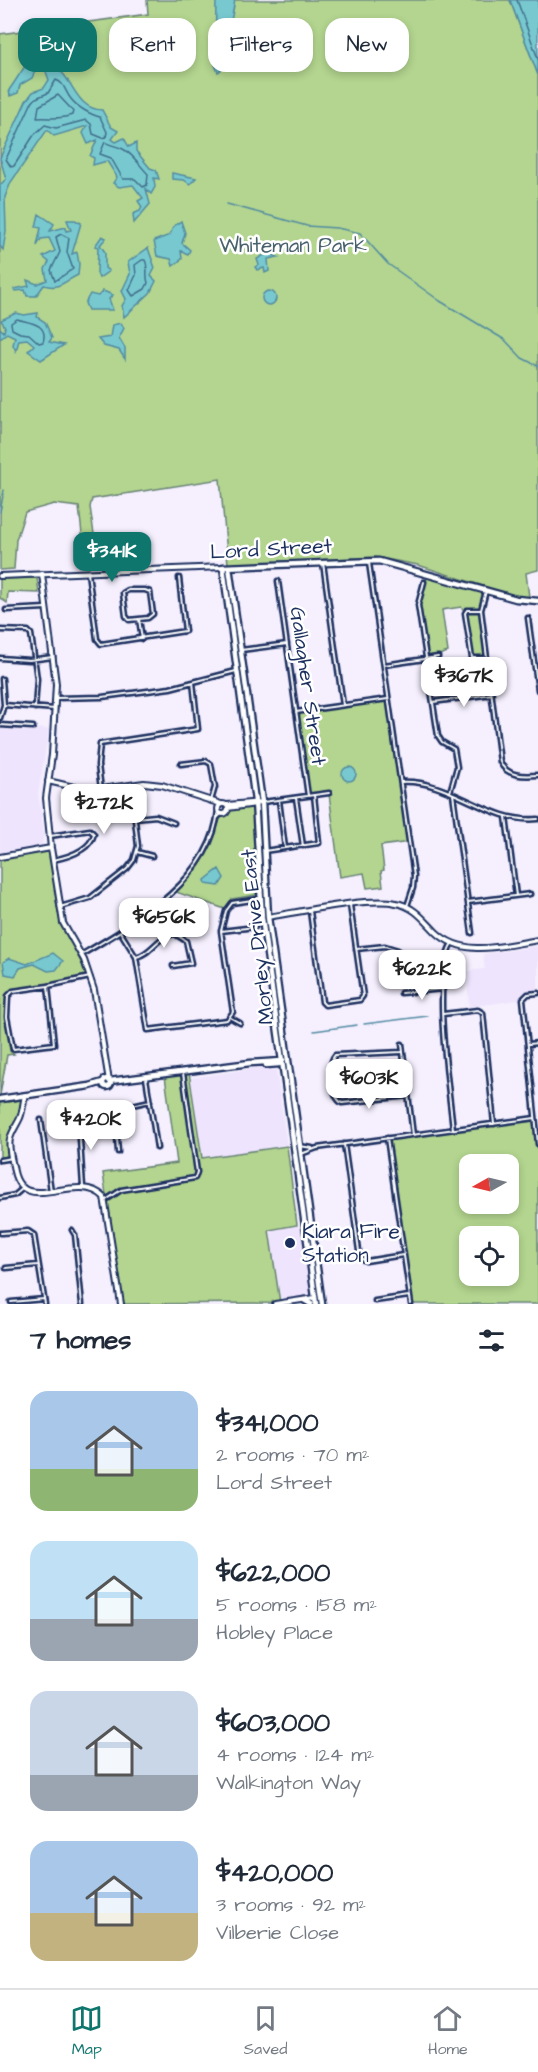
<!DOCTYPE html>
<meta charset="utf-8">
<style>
:root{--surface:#fff;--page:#f6f6f7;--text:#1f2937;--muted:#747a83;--line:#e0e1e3;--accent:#0f766e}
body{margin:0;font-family:"Architects Daughter",sans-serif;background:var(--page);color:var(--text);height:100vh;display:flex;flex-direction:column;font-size:22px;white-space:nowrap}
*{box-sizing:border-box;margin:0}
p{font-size:20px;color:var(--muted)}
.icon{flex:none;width:33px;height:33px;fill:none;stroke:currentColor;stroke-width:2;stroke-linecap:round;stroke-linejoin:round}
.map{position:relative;height:1304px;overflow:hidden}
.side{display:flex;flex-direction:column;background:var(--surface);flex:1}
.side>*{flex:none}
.banner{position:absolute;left:18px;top:18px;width:502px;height:54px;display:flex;gap:12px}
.needle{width:39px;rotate:262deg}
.tools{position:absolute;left:459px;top:1154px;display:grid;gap:12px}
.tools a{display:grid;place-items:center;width:60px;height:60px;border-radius:12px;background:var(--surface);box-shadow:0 3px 9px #0003;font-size:30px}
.price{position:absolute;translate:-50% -51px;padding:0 14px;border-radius:12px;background:#fff;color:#222;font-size:20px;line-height:39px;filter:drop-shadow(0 2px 3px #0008)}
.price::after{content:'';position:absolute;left:50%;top:36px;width:18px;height:14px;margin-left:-9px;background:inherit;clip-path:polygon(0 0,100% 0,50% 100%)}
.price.on{background:var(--accent);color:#fff}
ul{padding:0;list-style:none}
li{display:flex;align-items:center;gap:18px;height:150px;padding:0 30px}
li span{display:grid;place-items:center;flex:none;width:168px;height:120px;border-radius:18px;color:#555}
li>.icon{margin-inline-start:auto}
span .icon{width:72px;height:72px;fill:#fffc;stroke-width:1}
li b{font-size:26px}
h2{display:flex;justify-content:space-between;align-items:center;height:72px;padding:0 30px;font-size:26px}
.chip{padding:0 21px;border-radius:18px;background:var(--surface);box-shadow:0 3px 9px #0003;font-size:21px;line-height:54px}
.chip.on{background:var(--accent);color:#fff}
.dock{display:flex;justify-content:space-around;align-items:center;height:84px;border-top:2px solid var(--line);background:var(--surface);font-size:16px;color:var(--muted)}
.dock a{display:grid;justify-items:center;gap:3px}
.dock .on{color:var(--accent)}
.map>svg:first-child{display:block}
.built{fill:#eee4fd}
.green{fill:#b3d58f;stroke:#678276;stroke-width:1.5;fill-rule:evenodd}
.water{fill:#78c9cf;stroke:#538ba2;stroke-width:1.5}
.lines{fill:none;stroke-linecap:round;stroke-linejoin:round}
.shore{stroke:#406d8b;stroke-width:1.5}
.stream{stroke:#538ba2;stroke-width:1.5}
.street-casing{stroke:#1b2f5e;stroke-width:7}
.secondary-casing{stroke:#1b2f5e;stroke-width:8}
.primary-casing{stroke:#1b2f5e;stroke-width:9}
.street{stroke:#fff;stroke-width:2}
.secondary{stroke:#fff;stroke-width:4}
.primary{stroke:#fff;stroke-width:4.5}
.poi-dot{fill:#1b2f5e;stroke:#fff;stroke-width:2}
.labels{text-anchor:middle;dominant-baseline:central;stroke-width:5;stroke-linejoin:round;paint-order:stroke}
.park-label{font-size:21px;fill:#49616d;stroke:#fff}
.street-label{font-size:21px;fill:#1b2f5e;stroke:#fff}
.poi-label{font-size:21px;fill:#1b2f5e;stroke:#fff;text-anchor:start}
</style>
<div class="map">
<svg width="538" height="1304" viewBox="0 0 538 1304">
<rect width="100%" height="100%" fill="#f5effe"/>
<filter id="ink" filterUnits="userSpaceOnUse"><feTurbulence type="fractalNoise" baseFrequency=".0167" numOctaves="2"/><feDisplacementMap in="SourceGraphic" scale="12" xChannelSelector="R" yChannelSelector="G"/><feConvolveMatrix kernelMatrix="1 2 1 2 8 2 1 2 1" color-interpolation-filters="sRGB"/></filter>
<g filter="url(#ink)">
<path class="built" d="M0,727l49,2 -11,65 6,41 -3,12 -41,7z
M538,946v47l-10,1 -5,5 -54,8 -2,-36 18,-2 -2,-15z
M262,1067l14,3 11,76 -85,12 -11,-80z
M305,1225l10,73 -10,2 6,4h-36l-6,-74z"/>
<path class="green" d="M147,0h363l28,75v495l-12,3 3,24 -8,1 -103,-33 -43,-8 -147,7 -8,-85 -128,20 -2,8 8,54h-13l-6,-54 -25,-3 -29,8 -9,28 -2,29 -14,1v-536l148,-20z
M428,574l58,17 -5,19 6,48h-15l-7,-47 -4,-4 -19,3 6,42 -21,7 -9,-54z
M37,578l2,15 -31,-1 -1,11 -7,-5v-19z
M389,699l20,143 -28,4 3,24 -3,1 2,15 -16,2 -3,-15 -24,4 -11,-83 -21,2 -12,-84z
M250,807l3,4 3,84 -24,4 -7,10 -49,-17 16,-16 16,-25 13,-34 8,-8z
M50,848l7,57 4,18 27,53 -80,17 -3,21 5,37 4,3 -7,1 -7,40v-238z
M189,1072l13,86 85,-12 10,79 -28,5 11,73 -159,1 -18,-131 74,-10 -12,-87z
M22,1100l-1,16 -11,22 2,20 -12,2v-57z
M535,1118l3,26v160h-127l-24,-166zM470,1164h38v39h-38zM470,1236h38v39h-38z"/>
<path class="water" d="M216,0h19l-13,69 -4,3 -3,-7z
M510,0h28v75z
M40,53l4,6 4,-4 1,6 -11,3 -6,14 -12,7 -2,8 -8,3 -1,-6c8,-10 18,-32 31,-37z
M50,64c23,8 23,45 52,46l9,17 7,4 -6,8 4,3 8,-4 5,9 7,-4v8l14,17 6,2 3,9 -5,-1 1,9 -4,7 -5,-5 4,15 -16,19 -1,-9 7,-3 2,-4 -4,-6 5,-3 -10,-13 -14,2 -6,-4 4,-6 -10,-16 -14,4 1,-7 -4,-2 7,-16 -9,4 -5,-11 4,-7 -33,10 -7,-6 -36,52 -6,15 1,34 -3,19 -3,-4v-61l6,-6 -6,-21 26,-57 7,-9 11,-4 5,-8 -4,-11z
M172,173l24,5 -6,6 -6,-4 -12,-1z
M39,214l15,10 -4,7 16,-4v4l5,-1 -4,-10h8l6,3 -9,31 5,-2 2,12 -1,11c-13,6 -19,15 -34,10l-8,11h-9l-2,-6 -10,1 -1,-2 15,-3 -2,-6 10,4 10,-4 -2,-11 4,-7 -6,-5 12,-6 -6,-13 -8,1 -4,7 4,-18 -5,-1z
M181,221l4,12 -3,10 8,7 -2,4 -7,-3 1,8 -9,7 -2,-7 -14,-3 -3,-15 16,-6 3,-8z
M102,236l4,2 -6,7 5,7v16l4,3 -10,7 -2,-5 1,-26 -3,-1z
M148,248l7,20 -4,8 5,5 -6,12 -26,24 -2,-11 4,-7 -4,-8 8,-17 -2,-12z
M268,253l10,4 -10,2 1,12 -4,2 -1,-5 -7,2 -2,-3 4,-2 -2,-6z
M103,291l10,4 -4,4 4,11h-25l-3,-7 5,-9 8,2z
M262 298a7 7 0 1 1 14 0a7 7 0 1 1-14 0Z
M16,313l8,2 14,-2 -1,4 8,5 7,16 -3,4 15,3 -23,15 -13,-9 6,-6 -7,-6 -8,1 -3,11 -3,-6 2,-8 -8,-4 -7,5v-10l4,4 1,-5 -4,-7z
M121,323l3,5 -5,10 6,10v11l-6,-9 -15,-4 -6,-7 12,-2 2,-12z
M342 774a7 7 0 1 1 14 0a7 7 0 1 1-14 0Z
M219,869l5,9 -5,8 -13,-2 -1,-4z
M53,953l10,8 -7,9 -8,1 -14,-7 -14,4 -5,8 -10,-2 -2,-12 6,-4 18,6z"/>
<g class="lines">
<path class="shore" d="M517,0l21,59
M56,80c9,3 9,12 15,19 6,8 20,16 29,18l7,15 -1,5 -3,1 -10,-4 -2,-10 -5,-4 -30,8 -11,-3 -11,10 -20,31 -3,1 -5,-8 25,-55 5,-6 12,-5z
M58,95l15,16 -1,4c-12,5 -23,2 -35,3l2,-12z
M105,142c6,4 13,4 18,7 11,6 16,16 25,25l-1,11 -4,2 -8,-8h-12l-12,-21 -11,-4z
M61,234l8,4 -2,14 6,17 -18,12 -4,-11 9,-18 -4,-15z
M142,260h3c4,8 0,15 3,23l-3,6 -12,7 -4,-6 7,-15 -1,-10z
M17,319c12,4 32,4 26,23l-4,1 -10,-9 -9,-1 -8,-4 -1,-6z"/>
<path class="stream" d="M227,204l80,22 30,2 23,5 28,31 52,37 65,39 17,18 16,8
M0,512l4,-22
M364,1024l64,-8
M314,1031l43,-6"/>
<defs>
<path id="street" d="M323,563l20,142
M369,563l45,313 -1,12 -6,18
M88,573l9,66 4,5 84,-13 -6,-53
M278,581l30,215
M424,582l-6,23 20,131 4,6 12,7 3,18 -7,25
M145,590l5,2 3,22 -5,4 -19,2 -3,-4 -3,-23 5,-3z
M486,591l-5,19 19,152c7,15 24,14 38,13
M6,610l40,-2
M481,610h-14l-2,3 7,45h15
M528,618l10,72
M139,619l3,20
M0,630l28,1 3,3 6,45 -2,29
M241,650l46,-6
M0,658l29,2 24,-3
M384,665l54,-8
M2,679l2,26
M56,698l46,-1 68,-9 66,-17
M433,702l59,-8
M4,705l51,4
M296,712l92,-13
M0,718l4,-13
M0,725l33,2
M181,764l25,-3 5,3 4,23 -4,14
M401,782c50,-3 87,42 137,37
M101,789l-3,-24 2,-21 98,-15 -5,-47
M453,794l19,139
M296,798l7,48
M279,800l6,48
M263,802l66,-9
M506,817l10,79
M135,818l21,-2 18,7
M217,818l4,-4
M50,836l40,-6 4,4c-4,17 -26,23 -41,26
M264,851l55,-8 -5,-48
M137,852l15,4
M468,902l62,-8
M60,907l30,-9 37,-29 7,-9 4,-14 -7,-60
M310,911l12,91 3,3 35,-5 3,-4 -13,-91
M221,931l34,-4
M121,933l15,24 12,73 79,-10 6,-8 -12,-81 5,-20 6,-8 27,-4
M181,937l14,-26
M452,943c-21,34 -3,144 1,186
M356,949l29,-3 13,4
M81,955c54,-32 131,-75 137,-145
M136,957c17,-4 21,-22 39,-23l11,7 5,22 -18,3
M48,986l-35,5 -5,5 -1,21 6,32 41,-5 -6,-58 42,-9
M401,993l42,-4
M538,993l-10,1 -5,5 15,145
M443,1014l35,-4 5,3 11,111
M231,1018l9,5
M402,1044l11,91
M529,1044l9,-1
M402,1052l-67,3c-8,9 -3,43 7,48l66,-7
M146,1078l11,70
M76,1116l4,24 3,47
M41,1120l10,71
M387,1138l24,166
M344,1144l16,114 6,3 37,-6
M300,1146l12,2
M118,1152l-3,-43 35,-8
M301,1154l16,-6 218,-30
M0,1160l12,-2
M0,1198l15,-3 7,-6
M106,1200l15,-10 74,-12 2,-6 -14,-99
M72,1230l3,5 7,69
M1,1233l27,-2 6,4 11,69
M6,1268l32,-3
M375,1301l34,-5
M11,1302l33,-3"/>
<path id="secondary" d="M42,574l14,110 -4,71 -6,43 5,50 12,75 21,37 10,30 15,91
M0,576l223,-9
M48,781l30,7 23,1 43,-6 18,2 59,19
M218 809a5 5 0 1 1 10 0a5 5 0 1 1-10 0Z
M227,805l35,-3
M228,808l28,-4
M0,857l51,-9
M268,917c31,-5 100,-20 128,-14 18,3 28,17 40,29 28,27 69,13 102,8
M25,1095c-2,8 -2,16 -5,23 -3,7 -8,13 -10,21 -2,8 1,19 3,27 7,54 62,3 91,31l17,107
M275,1304l40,-6"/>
<path id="primary" d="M229,567l33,235 6,115 54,387
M266,1065l13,-1 4,-4
M103 1083a4 4 0 1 1 8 0a4 4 0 1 1-8 0Z
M110,1081l140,-18 32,-2
M0,1099l90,-13 13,-4
M304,1300l7,4
M316,1304l-54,-386 -7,-117 -32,-234 156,-6 137,38 22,2"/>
</defs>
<use href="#street" class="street-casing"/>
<use href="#secondary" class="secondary-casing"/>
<use href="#primary" class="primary-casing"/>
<use href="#street" class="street"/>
<use href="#secondary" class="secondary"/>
<use href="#primary" class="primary"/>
</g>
</g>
<circle class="poi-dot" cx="290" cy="1243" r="6"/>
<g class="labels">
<g class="park-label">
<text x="293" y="245">Whiteman Park</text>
</g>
<g class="street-label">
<text transform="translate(271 549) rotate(-3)">Lord Street</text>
<text transform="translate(308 686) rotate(82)">Gallagher Street</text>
<text transform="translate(257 937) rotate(-96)">Morley Drive East</text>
</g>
<g class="poi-label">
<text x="302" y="1231">Kiara Fire<tspan x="302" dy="24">Station</tspan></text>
</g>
</g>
</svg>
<div class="tools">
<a><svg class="needle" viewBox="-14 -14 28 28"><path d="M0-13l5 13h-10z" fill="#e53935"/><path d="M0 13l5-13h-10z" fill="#747a83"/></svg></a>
<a><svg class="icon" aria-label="locate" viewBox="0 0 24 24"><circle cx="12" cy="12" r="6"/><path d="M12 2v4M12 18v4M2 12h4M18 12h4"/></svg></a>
</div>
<b class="price on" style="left:112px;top:583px">$341K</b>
<b class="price" style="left:464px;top:708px">$367K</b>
<b class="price" style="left:104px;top:835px">$272K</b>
<b class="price" style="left:164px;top:949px">$656K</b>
<b class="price" style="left:422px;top:1001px">$622K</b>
<b class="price" style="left:369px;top:1110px">$603K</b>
<b class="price" style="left:91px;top:1151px">$420K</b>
<div class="banner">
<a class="chip on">Buy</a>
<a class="chip">Rent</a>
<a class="chip">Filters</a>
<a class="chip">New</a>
</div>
</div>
<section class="side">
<h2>7 homes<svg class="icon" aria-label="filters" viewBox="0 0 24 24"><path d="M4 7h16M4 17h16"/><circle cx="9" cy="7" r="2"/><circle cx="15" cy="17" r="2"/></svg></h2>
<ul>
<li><span style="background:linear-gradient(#a9c7e8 65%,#8fb573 0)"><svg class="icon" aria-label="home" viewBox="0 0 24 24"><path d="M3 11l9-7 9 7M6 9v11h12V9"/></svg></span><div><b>$341,000</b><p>2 rooms · 70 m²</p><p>Lord Street</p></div></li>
<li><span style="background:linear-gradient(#bfe0f5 65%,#9aa5b1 0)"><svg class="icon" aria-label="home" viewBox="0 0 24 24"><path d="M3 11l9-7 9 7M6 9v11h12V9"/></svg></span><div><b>$622,000</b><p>5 rooms · 158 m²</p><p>Hobley Place</p></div></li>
<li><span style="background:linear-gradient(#c9d6e8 70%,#9aa5b1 0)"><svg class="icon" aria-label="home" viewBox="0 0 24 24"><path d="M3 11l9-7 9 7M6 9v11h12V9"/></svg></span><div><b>$603,000</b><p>4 rooms · 124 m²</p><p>Walkington Way</p></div></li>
<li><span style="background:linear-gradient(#a9c7e8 60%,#c2b280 0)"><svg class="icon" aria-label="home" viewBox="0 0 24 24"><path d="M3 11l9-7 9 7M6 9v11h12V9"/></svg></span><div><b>$420,000</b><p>3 rooms · 92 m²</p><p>Vilberie Close</p></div></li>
</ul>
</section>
<nav class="dock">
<a class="on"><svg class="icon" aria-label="map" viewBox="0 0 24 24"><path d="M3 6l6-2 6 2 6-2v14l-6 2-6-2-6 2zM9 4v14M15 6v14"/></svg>Map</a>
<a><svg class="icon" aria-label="saved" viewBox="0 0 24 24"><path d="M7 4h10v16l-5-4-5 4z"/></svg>Saved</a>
<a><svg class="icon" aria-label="home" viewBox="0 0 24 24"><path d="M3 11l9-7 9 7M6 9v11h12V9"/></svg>Home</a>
</nav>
